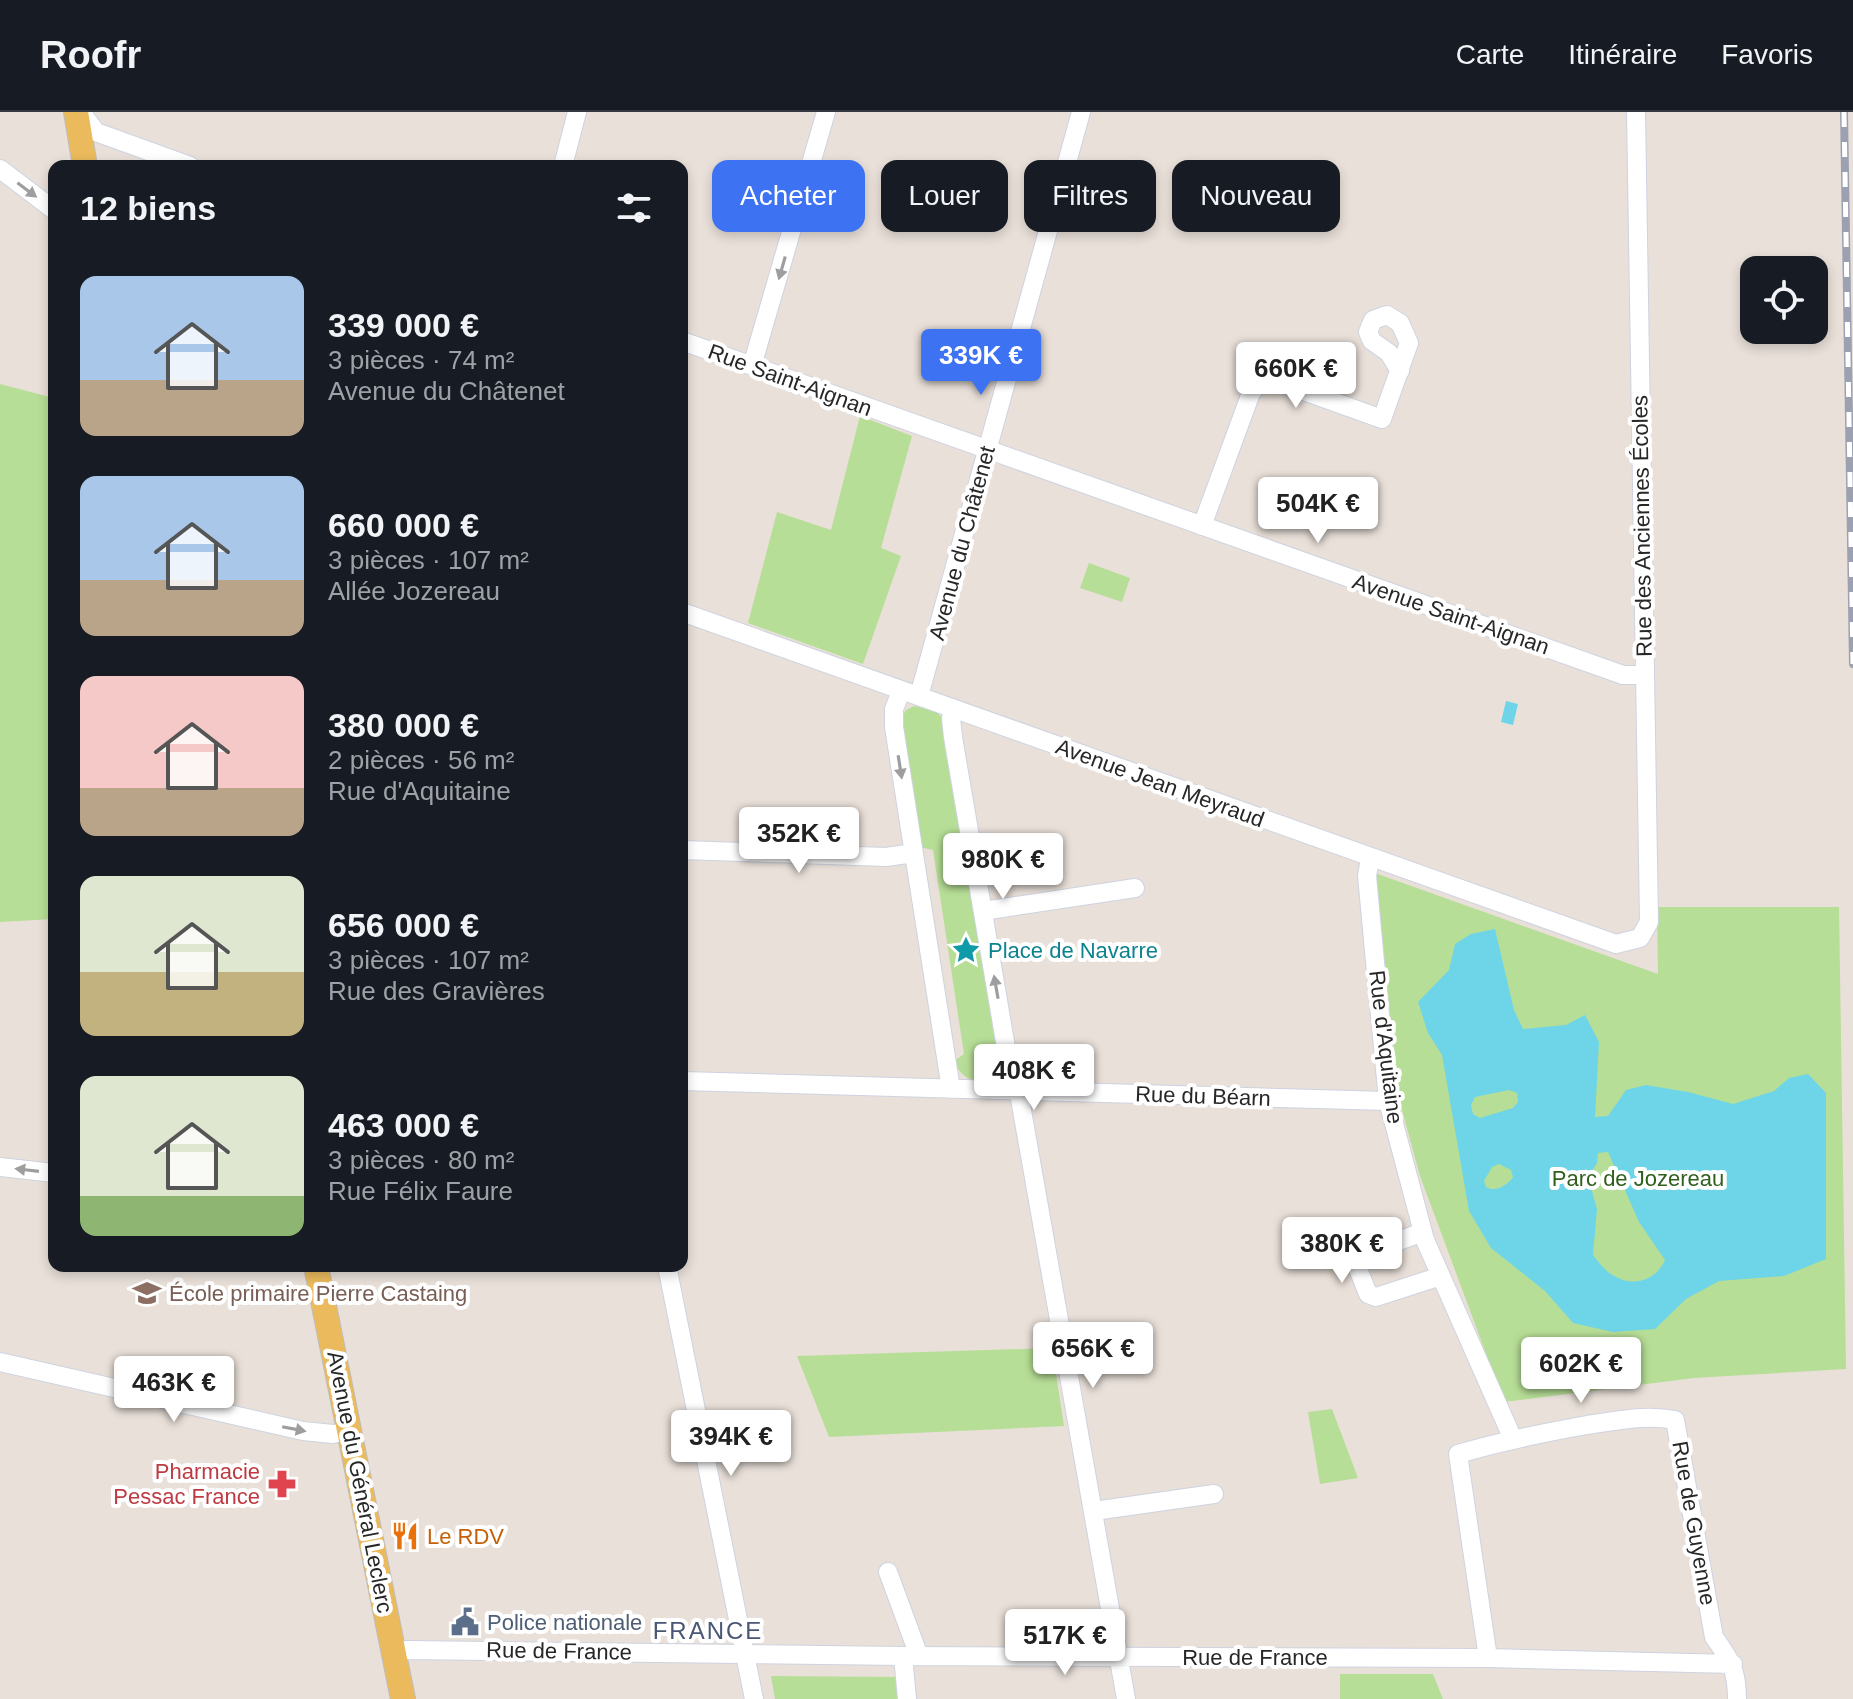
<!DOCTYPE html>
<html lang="fr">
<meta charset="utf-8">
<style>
:root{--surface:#171b24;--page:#20242c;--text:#f1f3f6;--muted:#9ea1a6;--line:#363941;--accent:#3d72f2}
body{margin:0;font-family:Helvetica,sans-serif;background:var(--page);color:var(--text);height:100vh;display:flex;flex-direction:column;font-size:30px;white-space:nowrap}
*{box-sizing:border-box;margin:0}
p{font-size:26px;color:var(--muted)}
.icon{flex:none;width:44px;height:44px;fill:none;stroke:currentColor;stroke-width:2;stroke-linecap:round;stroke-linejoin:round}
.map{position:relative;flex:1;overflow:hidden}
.drawer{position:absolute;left:48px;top:48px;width:640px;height:1112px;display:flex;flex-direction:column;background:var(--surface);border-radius:16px;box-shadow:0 4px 12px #0003}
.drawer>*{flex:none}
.banner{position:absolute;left:712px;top:48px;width:760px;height:72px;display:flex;gap:16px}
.controls{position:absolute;left:1740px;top:144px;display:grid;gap:16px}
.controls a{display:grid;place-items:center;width:88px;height:88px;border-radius:16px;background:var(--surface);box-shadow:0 4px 12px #0003;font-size:40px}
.price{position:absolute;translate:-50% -68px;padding:0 18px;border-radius:8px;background:#fff;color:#222;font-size:26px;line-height:52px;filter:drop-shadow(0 2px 4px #0008)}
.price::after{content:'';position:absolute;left:50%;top:48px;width:24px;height:18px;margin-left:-12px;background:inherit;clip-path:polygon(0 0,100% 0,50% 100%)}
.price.active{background:var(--accent);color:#fff}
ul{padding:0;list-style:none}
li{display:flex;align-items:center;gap:24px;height:200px;padding:0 32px}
li span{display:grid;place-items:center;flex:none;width:224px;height:160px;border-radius:16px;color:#555}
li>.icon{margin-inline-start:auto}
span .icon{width:96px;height:96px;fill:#fffc;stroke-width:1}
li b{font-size:34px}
h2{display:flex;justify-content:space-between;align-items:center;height:96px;padding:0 32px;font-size:34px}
.chip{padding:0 28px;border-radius:16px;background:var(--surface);box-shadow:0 4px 12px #0003;font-size:28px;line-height:72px}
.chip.active{background:var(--accent);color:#fff}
header{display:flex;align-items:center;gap:48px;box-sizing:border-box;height:112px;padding:0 40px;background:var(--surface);border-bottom:2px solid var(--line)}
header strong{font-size:38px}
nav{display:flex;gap:44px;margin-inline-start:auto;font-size:28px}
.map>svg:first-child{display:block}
.green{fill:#b7de96}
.water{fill:#6ed5e8;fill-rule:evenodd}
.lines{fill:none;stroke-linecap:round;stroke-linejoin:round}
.minor-casing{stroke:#ced3e0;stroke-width:20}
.major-casing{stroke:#bebebe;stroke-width:26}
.minor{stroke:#fff;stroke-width:18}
.major{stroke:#eaba5d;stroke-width:24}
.rail-casing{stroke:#9ca1b1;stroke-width:8}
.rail{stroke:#fff;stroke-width:5;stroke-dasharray:15;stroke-linecap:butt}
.oneway{fill:#9e9e9e}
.labels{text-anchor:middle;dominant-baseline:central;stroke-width:8;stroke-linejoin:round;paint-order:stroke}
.street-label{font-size:22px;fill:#272727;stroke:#fff}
.culture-label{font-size:22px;fill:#0d838f;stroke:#fff;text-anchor:start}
.park-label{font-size:22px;fill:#315f1c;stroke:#fff}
.education-label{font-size:22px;fill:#785e54;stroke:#fff;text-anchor:start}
.health-label{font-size:22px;fill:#be3a42;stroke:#fff;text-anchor:end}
.food-label{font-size:22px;fill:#c56008;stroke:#fff;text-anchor:start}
.service-label{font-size:22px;fill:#4e5e75;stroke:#fff;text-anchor:start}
.neighbourhood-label{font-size:24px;letter-spacing:2px;fill:#4a5675;stroke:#fff}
</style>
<header>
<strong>Roofr</strong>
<nav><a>Carte</a><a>Itinéraire</a><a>Favoris</a></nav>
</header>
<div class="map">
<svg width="1853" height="1587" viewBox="0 0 1853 1587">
<rect width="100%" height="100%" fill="#e9e0d9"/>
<path class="green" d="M0,272l54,14v521l-54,3z
M860,304l52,20 -31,112 20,8 -38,108 -115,-41 29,-111 54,18z
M1089,451l41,15 -8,24 -42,-14z
M914,594l21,5 9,8 57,332v22l-6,6c-21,4 -32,2 -41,-18l10,-7 -31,-204 -14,-3 -20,-125 7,-12z
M1375,761l283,101 -1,-67h182l7,462 -152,9 -190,24 -84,-226 -21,-77z
M1052,1236l12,78 -235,11 -32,-81z
M1332,1297l26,69 -38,6 -12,-72z
M1340,1562h93l10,25h-103z
M771,1564l126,1 2,22h-124z"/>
<path class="water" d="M1506,589l12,3 -5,21 -12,-3z
M1495,817l19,81 9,19 43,-4 19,-10 14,27 -4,75 13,-1 18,-26 20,-5 42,7 45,12 41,-13 15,-13 19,-4 18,19v166l-42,17 -65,5 -33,18 -31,30 -42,3 -40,-9 -28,-32 -54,-43 -22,-37 -27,-156 -14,-22 -10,-31 31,-32 6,-26 16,-10zM1509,978l8,3 1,9 -5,6 -33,10 -7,-4 -2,-9 4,-8zM1608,1040l31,70 26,38c-10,22 -34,28 -54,14 -7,-4 -13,-13 -18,-19l4,-46 -9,-32 9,-14 1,-10zM1499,1052l12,6 2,7c-6,8 -17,16 -27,10l-2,-6 8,-14z"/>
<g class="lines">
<defs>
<path id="minor" d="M81,0l15,20 94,34
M563,54l14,-54
M0,57l54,41
M682,229l941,334h21
M752,254l74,-254
M1202,414l49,-133 10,-13 15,1 106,38 27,-76 -9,-20 -13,-8 -14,5 -5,12 4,9 17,12 11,18
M682,500l934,332 24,-6 9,-16 -13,-810
M901,579l-7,18v18l57,362
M919,584l162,-584
M954,597l-3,9 2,19 56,328 11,34 106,600
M682,738l204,7 28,-4
M1370,746l-3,18 21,225 37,139 87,197
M983,799l152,-23
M682,969l706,20
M0,1055l54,6
M1423,1120l-63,23 -5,6 13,33 8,3 65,-21
M667,1154l87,433
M0,1250l303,69 30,3 17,-3
M1094,1399l120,-17
M888,1460l31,84
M394,1541l12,-3 497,6 585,2 245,6
M903,1544l4,43
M1488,1546l-30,-204c44,-13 84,-21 129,-29 30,-4 59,-11 88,-5l39,217c17,24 23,33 23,62"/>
<path id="major" d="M76,0l9,54
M316,1154l87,433"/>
</defs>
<use href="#minor" class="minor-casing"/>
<use href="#major" class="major-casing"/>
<use href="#minor" class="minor"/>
<use href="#major" class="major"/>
<defs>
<path id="rail" d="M1844,0l9,552"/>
</defs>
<use href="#rail" class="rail-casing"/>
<use href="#rail" class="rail"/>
</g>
<defs><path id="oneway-solid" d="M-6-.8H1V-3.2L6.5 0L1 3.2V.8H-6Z" transform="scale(2)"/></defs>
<g class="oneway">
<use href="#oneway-solid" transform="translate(27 78) rotate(37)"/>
<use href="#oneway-solid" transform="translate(782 156) rotate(106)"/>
<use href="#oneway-solid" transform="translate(900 655) rotate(81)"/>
<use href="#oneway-solid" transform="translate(996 875) rotate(-100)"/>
<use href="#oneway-solid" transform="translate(27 1058) rotate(-173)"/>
<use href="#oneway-solid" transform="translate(294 1317) rotate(11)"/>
</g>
<defs>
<symbol id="sight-bare" viewBox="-9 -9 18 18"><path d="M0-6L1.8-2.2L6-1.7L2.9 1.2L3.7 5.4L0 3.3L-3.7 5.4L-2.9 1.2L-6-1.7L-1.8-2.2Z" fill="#0f9aa8" stroke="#fff" stroke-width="2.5" paint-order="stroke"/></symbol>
<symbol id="school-bare" viewBox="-9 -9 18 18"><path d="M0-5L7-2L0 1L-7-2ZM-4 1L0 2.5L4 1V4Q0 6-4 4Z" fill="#8d6e63" stroke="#fff" stroke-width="2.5" paint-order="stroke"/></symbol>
<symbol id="pharmacy-bare" viewBox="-9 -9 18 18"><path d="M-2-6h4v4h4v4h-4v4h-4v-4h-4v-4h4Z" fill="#e0444e" stroke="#fff" stroke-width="2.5" paint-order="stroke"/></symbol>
<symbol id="restaurant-bare" viewBox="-9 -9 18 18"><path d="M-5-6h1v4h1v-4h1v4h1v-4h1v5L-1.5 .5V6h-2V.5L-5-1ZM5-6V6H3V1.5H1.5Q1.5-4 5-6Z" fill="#e8710a" stroke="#fff" stroke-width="2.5" paint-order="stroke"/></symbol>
<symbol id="civic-bare" viewBox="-9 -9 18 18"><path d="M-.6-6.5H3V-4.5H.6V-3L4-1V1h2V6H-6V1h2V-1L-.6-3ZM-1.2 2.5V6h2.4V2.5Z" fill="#5c6f8a" stroke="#fff" stroke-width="2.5" paint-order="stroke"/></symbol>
</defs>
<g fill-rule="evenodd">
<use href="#sight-bare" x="946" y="818" width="40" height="40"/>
<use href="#school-bare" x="127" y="1161" width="40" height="40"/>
<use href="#pharmacy-bare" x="262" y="1352" width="40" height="40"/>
<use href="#restaurant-bare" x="385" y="1404" width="40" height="40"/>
<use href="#civic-bare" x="445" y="1490" width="40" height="40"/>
</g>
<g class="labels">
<g class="street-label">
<text transform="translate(790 268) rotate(20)">Rue Saint-Aignan</text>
<text transform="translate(1642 414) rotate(-91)">Rue des Anciennes Écoles</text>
<text transform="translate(962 431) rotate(-75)">Avenue du Châtenet</text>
<text transform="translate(1451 502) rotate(19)">Avenue Saint-Aignan</text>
<text transform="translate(1160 671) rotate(20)">Avenue Jean Meyraud</text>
<text transform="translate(1386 935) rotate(83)">Rue d'Aquitaine</text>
<text transform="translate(1203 984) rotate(2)">Rue du Béarn</text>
<text transform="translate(360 1370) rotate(79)">Avenue du Général Leclerc</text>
<text transform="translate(1694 1411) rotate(80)">Rue de Guyenne</text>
<text transform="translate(559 1539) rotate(1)">Rue de France</text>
<text x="1255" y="1545">Rue de France</text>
</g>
<g class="culture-label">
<text x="988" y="838">Place de Navarre</text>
</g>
<g class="park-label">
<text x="1638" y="1066">Parc de Jozereau</text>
</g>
<g class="education-label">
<text x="169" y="1181">École primaire Pierre Castaing</text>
</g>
<g class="health-label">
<text x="260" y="1359">Pharmacie<tspan x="260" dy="25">Pessac France</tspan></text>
</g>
<g class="food-label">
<text x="427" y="1424">Le RDV</text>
</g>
<g class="service-label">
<text x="487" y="1510">Police nationale</text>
</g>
<g class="neighbourhood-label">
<text x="708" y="1518">FRANCE</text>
</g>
</g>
</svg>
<div class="controls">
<a><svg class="icon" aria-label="locate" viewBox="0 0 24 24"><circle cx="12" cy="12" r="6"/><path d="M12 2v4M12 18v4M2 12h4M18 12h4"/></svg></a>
</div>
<b class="price active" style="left:981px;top:285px">339K €</b>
<b class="price" style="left:1296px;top:298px">660K €</b>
<b class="price" style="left:1318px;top:433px">504K €</b>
<b class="price" style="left:799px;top:763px">352K €</b>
<b class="price" style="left:1003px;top:789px">980K €</b>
<b class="price" style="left:1034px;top:1000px">408K €</b>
<b class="price" style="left:1342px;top:1173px">380K €</b>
<b class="price" style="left:1093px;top:1278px">656K €</b>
<b class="price" style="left:1581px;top:1293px">602K €</b>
<b class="price" style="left:174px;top:1312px">463K €</b>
<b class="price" style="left:731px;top:1366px">394K €</b>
<b class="price" style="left:1065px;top:1565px">517K €</b>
<div class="banner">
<a class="chip active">Acheter</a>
<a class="chip">Louer</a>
<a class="chip">Filtres</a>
<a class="chip">Nouveau</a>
</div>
<section class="drawer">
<h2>12 biens<svg class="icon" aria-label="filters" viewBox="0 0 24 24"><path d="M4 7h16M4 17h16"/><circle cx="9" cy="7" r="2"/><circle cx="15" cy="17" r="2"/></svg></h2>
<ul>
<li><span style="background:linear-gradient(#a9c7e8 65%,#b9a48a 0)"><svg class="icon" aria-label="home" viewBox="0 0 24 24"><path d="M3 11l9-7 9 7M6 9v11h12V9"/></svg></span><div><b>339 000 €</b><p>3 pièces · 74 m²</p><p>Avenue du Châtenet</p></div></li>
<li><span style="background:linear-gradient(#a9c7e8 65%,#b9a48a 0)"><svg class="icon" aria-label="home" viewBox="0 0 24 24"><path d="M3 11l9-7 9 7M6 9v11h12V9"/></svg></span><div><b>660 000 €</b><p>3 pièces · 107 m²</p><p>Allée Jozereau</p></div></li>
<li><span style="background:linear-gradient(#f6c9c9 70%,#b9a48a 0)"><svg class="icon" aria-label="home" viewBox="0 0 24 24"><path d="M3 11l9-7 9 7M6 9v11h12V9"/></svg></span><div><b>380 000 €</b><p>2 pièces · 56 m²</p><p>Rue d'Aquitaine</p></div></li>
<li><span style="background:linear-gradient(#dfe7d0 60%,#c2b280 0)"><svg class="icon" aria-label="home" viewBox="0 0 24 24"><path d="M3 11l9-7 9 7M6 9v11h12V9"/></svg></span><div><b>656 000 €</b><p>3 pièces · 107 m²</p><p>Rue des Gravières</p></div></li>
<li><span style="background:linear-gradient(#dfe7d0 75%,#8fb573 0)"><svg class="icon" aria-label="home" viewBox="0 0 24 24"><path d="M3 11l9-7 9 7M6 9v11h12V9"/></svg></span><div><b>463 000 €</b><p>3 pièces · 80 m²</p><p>Rue Félix Faure</p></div></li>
</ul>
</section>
</div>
